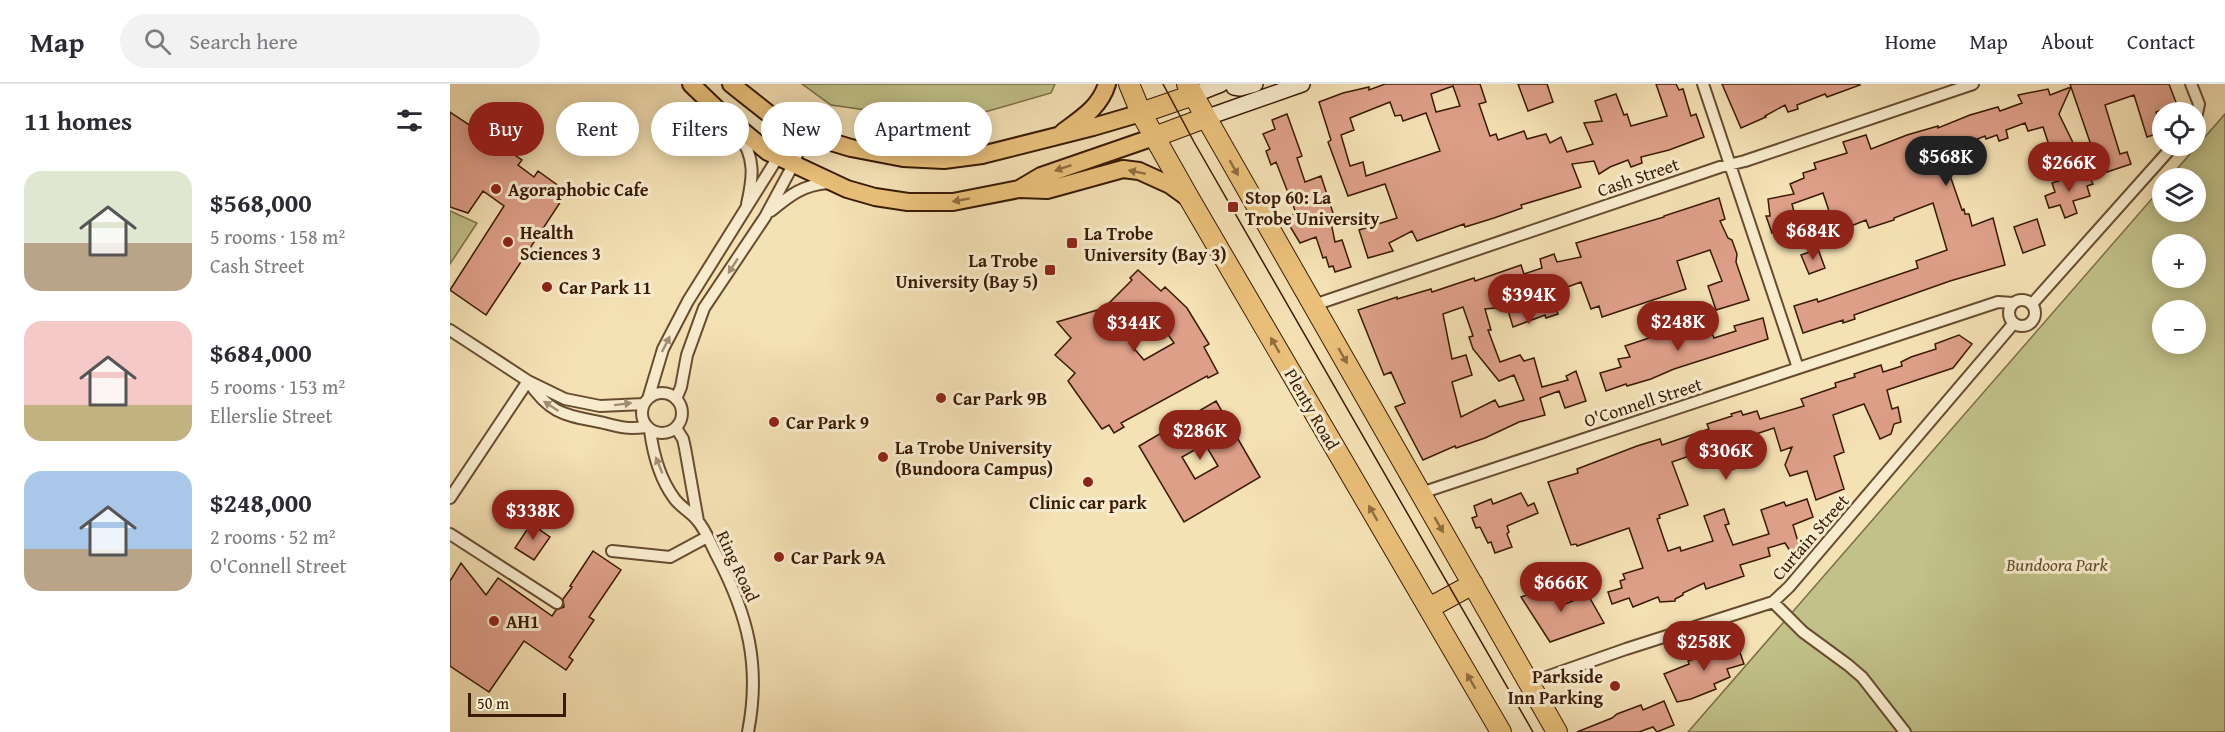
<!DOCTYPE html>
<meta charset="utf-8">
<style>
:root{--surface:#fff;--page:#f2f2f3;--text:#2b2b33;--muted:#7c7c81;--line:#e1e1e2;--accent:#8f2418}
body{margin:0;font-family:"Gentium Book Plus",serif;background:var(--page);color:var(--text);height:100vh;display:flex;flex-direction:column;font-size:22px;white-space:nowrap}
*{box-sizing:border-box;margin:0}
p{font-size:20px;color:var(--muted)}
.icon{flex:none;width:33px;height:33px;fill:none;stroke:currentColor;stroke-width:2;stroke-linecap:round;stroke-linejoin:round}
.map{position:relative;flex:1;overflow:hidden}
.side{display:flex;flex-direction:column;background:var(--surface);width:450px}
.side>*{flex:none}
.guide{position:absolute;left:18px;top:18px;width:570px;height:54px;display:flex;gap:12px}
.controls{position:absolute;left:1702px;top:18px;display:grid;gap:12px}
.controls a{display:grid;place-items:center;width:54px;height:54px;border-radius:50%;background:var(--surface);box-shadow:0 3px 15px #0003;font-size:30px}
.scale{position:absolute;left:18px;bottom:15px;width:98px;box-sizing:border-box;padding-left:6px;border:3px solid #391a04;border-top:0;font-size:16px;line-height:21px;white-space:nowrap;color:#391a04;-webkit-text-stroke:4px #f8ecce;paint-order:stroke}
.price{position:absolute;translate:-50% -51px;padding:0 14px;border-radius:21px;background:var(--accent);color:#fff;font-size:20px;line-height:39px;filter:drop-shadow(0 2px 3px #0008)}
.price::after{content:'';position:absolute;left:50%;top:36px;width:18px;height:14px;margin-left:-9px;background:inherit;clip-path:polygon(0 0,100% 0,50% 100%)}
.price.selected{background:#222;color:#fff}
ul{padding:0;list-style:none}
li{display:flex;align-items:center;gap:18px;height:150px;padding:0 24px}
li span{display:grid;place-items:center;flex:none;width:168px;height:120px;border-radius:18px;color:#555}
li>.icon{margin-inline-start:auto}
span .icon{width:72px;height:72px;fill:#fffc;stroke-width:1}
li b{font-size:26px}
h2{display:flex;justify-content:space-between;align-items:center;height:72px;padding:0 24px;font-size:26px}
.tag{padding:0 21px;border-radius:27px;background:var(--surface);box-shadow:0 3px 15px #0003;font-size:21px;line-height:54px}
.tag.selected{background:var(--accent);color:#fff}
header{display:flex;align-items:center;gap:36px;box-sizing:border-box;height:84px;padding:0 30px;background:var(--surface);border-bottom:2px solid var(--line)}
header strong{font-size:28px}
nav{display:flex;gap:33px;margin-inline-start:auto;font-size:21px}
.search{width:420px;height:54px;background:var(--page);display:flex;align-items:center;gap:15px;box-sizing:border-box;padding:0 21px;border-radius:33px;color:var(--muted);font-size:22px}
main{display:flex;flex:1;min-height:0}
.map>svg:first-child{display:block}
.green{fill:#c1c189;stroke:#7d6e46;stroke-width:1.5;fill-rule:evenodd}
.building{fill:#de9f89;stroke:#391a04;stroke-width:1.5;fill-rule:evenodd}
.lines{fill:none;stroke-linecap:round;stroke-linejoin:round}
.street-casing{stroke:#684c30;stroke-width:14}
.secondary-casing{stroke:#391a04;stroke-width:18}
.primary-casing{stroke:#391a04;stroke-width:20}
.highway-casing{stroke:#391a04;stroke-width:22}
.street{stroke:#f8ecce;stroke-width:10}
.secondary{stroke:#f8ecce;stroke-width:15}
.primary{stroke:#eac07a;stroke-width:16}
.highway{stroke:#eac07a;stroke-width:20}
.tram{stroke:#391a04;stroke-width:1.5}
.oneway{fill:#926d3f}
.oneway2{fill:#a28e73}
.poi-dot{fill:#8f2418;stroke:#f8ecce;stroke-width:2}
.labels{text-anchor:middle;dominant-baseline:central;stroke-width:6;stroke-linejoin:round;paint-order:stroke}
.street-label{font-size:18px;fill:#391a04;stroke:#f8ecce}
.poi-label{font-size:18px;font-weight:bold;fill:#391a04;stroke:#f8ecce;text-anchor:start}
.park-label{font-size:18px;font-style:italic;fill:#624c2c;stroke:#f8ecce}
</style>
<header>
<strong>Map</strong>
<div class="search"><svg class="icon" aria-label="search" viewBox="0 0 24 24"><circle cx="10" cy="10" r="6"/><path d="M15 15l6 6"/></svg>Search here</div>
<nav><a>Home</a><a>Map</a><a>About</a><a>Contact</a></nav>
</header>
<main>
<section class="side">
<h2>11 homes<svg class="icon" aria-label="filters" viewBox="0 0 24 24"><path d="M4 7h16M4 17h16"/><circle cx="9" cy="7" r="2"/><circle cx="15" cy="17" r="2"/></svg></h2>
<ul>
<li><span style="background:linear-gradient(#dfe7d0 60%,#b9a48a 0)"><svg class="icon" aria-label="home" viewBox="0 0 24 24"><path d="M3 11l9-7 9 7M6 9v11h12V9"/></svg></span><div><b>$568,000</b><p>5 rooms · 158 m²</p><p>Cash Street</p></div></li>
<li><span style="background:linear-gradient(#f6c9c9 70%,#c2b280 0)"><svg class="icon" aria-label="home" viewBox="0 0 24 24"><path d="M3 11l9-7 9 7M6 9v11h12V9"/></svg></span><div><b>$684,000</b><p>5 rooms · 153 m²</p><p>Ellerslie Street</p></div></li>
<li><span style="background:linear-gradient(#a9c7e8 65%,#b9a48a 0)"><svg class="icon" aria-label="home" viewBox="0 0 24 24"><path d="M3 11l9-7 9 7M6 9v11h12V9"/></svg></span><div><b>$248,000</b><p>2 rooms · 52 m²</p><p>O'Connell Street</p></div></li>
</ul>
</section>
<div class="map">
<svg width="1775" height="648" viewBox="0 0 1775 648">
<rect width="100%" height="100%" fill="#f4e1b4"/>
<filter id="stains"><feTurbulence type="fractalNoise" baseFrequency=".00333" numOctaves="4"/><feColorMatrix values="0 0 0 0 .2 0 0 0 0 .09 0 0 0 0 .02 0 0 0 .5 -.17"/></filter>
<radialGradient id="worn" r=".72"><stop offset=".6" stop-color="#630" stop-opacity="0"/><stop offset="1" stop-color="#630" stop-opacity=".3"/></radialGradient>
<path class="green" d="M352,0h253l-4,9 -101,29 -119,-17z
M1775,30v618h-537l475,-546v26h33v-34h-27zM1713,160h33v34h-33zM1713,226h33v34h-33z
M0,127l27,12 -27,41z"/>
<path class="building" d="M935,0h95l6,18 -7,2 11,32 6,-2 2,6 26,-9 3,8 19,-5 4,9 11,-6 6,15 26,-8 -9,-21 18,-2 -7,-20 21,-7 8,21 3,-1 4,12 36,-10 -11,-32h20l3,6 4,-1 8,27 5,-2 8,23 -35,13 -28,7 1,6 -11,4 -3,-7 -18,7 -11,7 -5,-13 -22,3 9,23 -60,18 1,3 -28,10 -29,9 -1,-3 -47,17 -5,-10 -23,12 4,8 -25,7 -9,-28 38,-12 -12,-34 -37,12 -20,-54 3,-2 -12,-38 24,-9 26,-6v3zM1003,2l7,20 -24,6 -5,-18zM940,18l5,14 6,-1 2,6 23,-8 14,38 -74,25 -3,-14 -13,4 -9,-31 13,-5 -4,-12z
M1068,0h29l6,18 -25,9z
M1272,0h137l1,1 -33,12 -2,-3 -28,11 1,4 -10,3 -3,-7 -20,11 1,1 -25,11z
M1620,0h99l8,21 -21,7 6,20 -15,5 -13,-42 -29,10 15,49 7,-2 4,12 -30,10 -30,-87 -12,27 19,39 -24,7 -11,-33 -15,4 -3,-8 -19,7 2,8 -9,3 -2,-6 -11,4 -1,-3 -38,15 2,8 -4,2 17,49 2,-1 1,5h4l3,12 21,-8 12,47 -55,16 -96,34 1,4 -12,4v-3l-40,13 -9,-27 23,-7 1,3 100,-34 -2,-7 31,-11 -14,-47 -39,15v2l-25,8 -3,-8 -30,12 -13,-39 -31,11 6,23 -26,6 -6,-17h4l-2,-17 26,-5 -4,-10 14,-6 -1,-5 13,-4 -2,-6 33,-10 -4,-11 23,-7 5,14 36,-14 31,-9v2l32,-13 28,-8 2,4 22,-8 -4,-8 30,-6 2,6 21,-8z
M0,28l72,48 -4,5 16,12 4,-6 29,21 -81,123 -36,-25 54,-84 -21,-15 -15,22 -18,-6z
M837,30l15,42 -5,2 8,24 16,-6 13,40 -4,2 5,24 7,-2 9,27 -16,5 -2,-6 -4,1 -3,-10 -3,1 -7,-21 -16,6 -15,-25 11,-5 -20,-51 -5,3 -5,-14 4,-2 -7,-15 12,-5 -3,-9z
M1637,88l6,12 -6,2 3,10 -17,5 4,12 -12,5 -5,-13 -11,3 -4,-12 10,-4 -3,-9z
M1269,114l6,21 -5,2 8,17 4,2 5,14 -1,8 13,38 -33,10 -8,-24 14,-5 -12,-31 -33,11 9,28 -84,28 -3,-11 -8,3 -10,-27 -30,11 7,21 -12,4 -1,-3 -32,12 -6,-20 -22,2 6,21h-3l12,32 20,-7 4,6 10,-3 8,29 26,-7 -2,-4 10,-5 10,30 -21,7 -6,-17 -19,7 5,17 -26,7 -34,16 -29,10 -1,-2 -32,14 -28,-53 10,-4 -14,-31 -7,3 -26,-65 39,-13v2l34,-10 1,3 42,-14 1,3 46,-16 3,9 18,-6 -2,-9 14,-5 3,8 24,-5 -5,-14 88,-26v-1zM1013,223l10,29 -4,1 4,12 26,32 15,-6 10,25 -25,7 -4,-7 -34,17 -9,-35 20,-7 -6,-20 -14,4 -9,-45z
M1587,135l8,26 -22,8 -9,-26z
M1368,165l7,19 -16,6 -8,-19z
M688,186l23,21 4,-4 22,21 22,36 -5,3 14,26 -10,5 -1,-2 -86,47 3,4 -10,6 -5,-8 -7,4 -34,-48 7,-8 -20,-18 16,-17 -14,-16 47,-14 28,-28 -2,-2zM707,235l17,24 -30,17 -13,-15z
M1313,234l5,21 -94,30 -23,10 -24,7 -1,-2 -20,7 -6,-18 21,-6 -3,-8 12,-2 -5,-11 27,-9 -1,-3 9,-3 26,-5 5,13 21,-6 2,5 22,-7 -2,-5z
M1509,251l13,9 -19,24 -66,22 5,19 6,-2 3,15 -7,2 -3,10 -11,5 -16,-35 -31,11 11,37 -10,4 10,33 -28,11 -9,-29 -17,5 -5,-11 7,-18 -11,4 -7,-23 -36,12 8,25 -16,5 -5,-11 -21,9 -6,-15 -26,9 16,43 -29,10 1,3 -3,1 11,32 12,-4 1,4 32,-10 -9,-25 20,-7 5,15 -4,1 8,20 36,-11 -8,-24 23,-8 2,4 21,-7 6,18 -20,8 7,23 -10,3 -5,-8 -17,5 2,8 -30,9 4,11 -38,13 -2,-6 -21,10v2l-8,4v2l-15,1 -2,-5 -25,10 -4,-9 -17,6 -4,-12 14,-4 -2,-7 5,-2 -2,-5 20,-6 -14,-40 -52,18 -1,-2 -5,1 -23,-63 30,-9 -1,-4 60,-23 23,-7 2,6 47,-16 -2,-5 25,-8 -1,-2 10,-3 2,4 14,-4 3,8 44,-13 -3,-7 35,-12 -1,-4 20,-6 -1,-3 27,-9 2,7 19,-6 -1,-4 10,-5 25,-8 -1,-5z
M766,317l44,76 -76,45 -45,-76zM755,360l13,22 -23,13 -13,-22z
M1071,409l7,13 6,-3 4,10 -31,13 2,6 -2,2 5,13 -17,6 -4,-11 -3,1 -8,-16 -4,1 -4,-10 5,-2 -3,-10 17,-7 2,5z
M84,435l9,6 -3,5 10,7 -16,23 -19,-12z
M143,467l28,19 -32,47 5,3 -25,37 4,3 -7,10 -42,-29 -35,51 -39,-26v-85l11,-18 25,32 12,-17 54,38 4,-6 8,-3 -1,-8 9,-12 -2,-1z
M1106,501l9,19 23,-9 16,28 -54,19 -29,-45z
M1285,554l9,26 -17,5 3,8 -16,7 2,5 -25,10 -14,3 -13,-28 25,-10 -1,-3 36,-13v-6z
M1214,617l10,24 -17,7 -4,-5 -14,5h-62l35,-14 5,-4 24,-9 2,5z"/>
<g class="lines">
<defs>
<path id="street" d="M1253,0l95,284
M1741,0l8,20 -3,14
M288,50c18,23 15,44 9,70
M321,127c19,-16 32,-26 57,-28
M1559 229a13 13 0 1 1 26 0a13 13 0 1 1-26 0Z
M1582,220l141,-158
M864,221l406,-138 25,-6 228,-77
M0,246l78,51 37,18 35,7 44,-2
M78,297c23,35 39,34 76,42 19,5 24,6 43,4
M192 329a20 20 0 1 1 40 0a20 20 0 1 1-40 0Z
M198,315l15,-50 25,-48 90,-144 27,-23
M226,315l5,-12 6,-32 17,-47 61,-91 28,-52 11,-28
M226,344l7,11 2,9 13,73
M200,346c3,23 10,49 24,68 6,9 17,14 23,22 9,10 14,25 20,36 31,59 44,110 31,176
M971,409l577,-191 15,1
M0,414l78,-117
M0,450l107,69
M162,467l58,6 37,-20
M1323,518l30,30 45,33 14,12 43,55
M1079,599l97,-34 147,-47 16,-15 225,-264"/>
<path id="secondary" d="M783,0l1,3 6,1 15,-4
M743,11l28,-11
M755,34l97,-34"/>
<path id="primary" d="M241,0l31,30 46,38 79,37 28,8 33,5h45l66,-13 22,-13 113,-39
M281,0l57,45 63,19 52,10 41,2 38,-5 111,-28 48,-14
M613,48c19,-14 37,-25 44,-48
M570,105l27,1 76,-21 16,2 31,14 18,13"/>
<path id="highway" d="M679,0l12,29 48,85 312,534
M737,0l370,648
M691,29l52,-18
M704,53l51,-19
M979,524l44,-24"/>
</defs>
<use href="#street" class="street-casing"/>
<use href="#secondary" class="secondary-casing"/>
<use href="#primary" class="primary-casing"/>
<use href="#highway" class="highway-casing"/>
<use href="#street" class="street"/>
<use href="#secondary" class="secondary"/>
<use href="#primary" class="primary"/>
<use href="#highway" class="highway"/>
<path class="tram" d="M713,0l31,58 339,590"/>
</g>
<defs><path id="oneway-solid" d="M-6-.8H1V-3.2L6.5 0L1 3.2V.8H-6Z" transform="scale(1.5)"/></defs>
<g class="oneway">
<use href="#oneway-solid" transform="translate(613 84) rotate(161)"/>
<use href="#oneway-solid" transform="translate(784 84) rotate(61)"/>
<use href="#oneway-solid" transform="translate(687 88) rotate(-168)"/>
<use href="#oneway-solid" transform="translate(511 116) rotate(170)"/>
<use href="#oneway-solid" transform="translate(825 261) rotate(-120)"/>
<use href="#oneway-solid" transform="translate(893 272) rotate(60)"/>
<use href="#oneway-solid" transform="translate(923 429) rotate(-120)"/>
<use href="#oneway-solid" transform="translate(989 441) rotate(60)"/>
<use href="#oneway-solid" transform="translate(1021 597) rotate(-120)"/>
</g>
<g class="oneway2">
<use href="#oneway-solid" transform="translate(283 182) rotate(123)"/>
<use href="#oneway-solid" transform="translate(216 260) rotate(-63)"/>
<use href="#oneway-solid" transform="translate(173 320) rotate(-7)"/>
<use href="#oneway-solid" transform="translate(101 322) rotate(-147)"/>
<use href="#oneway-solid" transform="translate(209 381) rotate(-112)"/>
</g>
<g class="poi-dot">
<circle cx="46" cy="105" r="6"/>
<rect x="777" y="117" width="12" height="12" rx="3"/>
<circle cx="58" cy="158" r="6"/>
<rect x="616" y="153" width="12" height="12" rx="3"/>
<rect x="594" y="180" width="12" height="12" rx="3"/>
<circle cx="97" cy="203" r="6"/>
<circle cx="491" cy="314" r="6"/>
<circle cx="324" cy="338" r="6"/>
<circle cx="433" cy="373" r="6"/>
<circle cx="638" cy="398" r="6"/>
<circle cx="329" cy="473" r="6"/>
<circle cx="44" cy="537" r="6"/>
<circle cx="1165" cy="602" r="6"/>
</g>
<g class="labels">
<g class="street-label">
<text transform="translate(1188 93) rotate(-19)">Cash Street</text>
<text transform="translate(1193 318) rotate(-18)">O'Connell Street</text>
<text transform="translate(862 325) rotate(60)">Plenty Road</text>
<text transform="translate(1360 453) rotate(-49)">Curtain Street</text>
<text transform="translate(288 482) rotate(65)">Ring Road</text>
</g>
<g class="poi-label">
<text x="58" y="105">Agoraphobic Cafe</text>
<text x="795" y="113">Stop 60: La<tspan x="795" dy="21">Trobe University</tspan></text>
<text x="70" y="148">Health<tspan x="70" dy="21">Sciences 3</tspan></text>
<text x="634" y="149">La Trobe<tspan x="634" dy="21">University (Bay 3)</tspan></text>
<text x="588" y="176" text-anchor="end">La Trobe<tspan x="588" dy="21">University (Bay 5)</tspan></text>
<text x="109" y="203">Car Park 11</text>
<text x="503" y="314">Car Park 9B</text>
<text x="336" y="338">Car Park 9</text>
<text x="445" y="363">La Trobe University<tspan x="445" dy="21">(Bundoora Campus)</tspan></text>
<text x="638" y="418" text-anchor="middle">Clinic car park</text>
<text x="341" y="473">Car Park 9A</text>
<text x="56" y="537">AH1</text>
<text x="1153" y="592" text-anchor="end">Parkside<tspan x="1153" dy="21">Inn Parking</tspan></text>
</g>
<g class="park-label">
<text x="1607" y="480">Bundoora Park</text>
</g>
</g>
<rect width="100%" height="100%" filter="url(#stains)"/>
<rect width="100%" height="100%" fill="url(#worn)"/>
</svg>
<div class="controls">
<a><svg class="icon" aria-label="locate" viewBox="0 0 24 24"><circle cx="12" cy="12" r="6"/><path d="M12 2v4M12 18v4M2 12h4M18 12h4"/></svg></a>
<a><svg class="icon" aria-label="layers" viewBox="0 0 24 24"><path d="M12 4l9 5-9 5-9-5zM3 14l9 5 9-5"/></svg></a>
<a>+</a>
<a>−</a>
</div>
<div class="scale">50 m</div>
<b class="price selected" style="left:1496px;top:103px">$568K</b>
<b class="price" style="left:1619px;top:109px">$266K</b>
<b class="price" style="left:1363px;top:177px">$684K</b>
<b class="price" style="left:1079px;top:241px">$394K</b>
<b class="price" style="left:1228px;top:268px">$248K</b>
<b class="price" style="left:684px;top:269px">$344K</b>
<b class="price" style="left:750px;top:377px">$286K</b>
<b class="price" style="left:1276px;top:397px">$306K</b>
<b class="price" style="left:83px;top:457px">$338K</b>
<b class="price" style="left:1111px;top:529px">$666K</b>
<b class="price" style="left:1254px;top:588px">$258K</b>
<div class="guide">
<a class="tag selected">Buy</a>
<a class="tag">Rent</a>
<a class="tag">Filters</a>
<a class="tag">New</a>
<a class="tag">Apartment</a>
</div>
</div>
</main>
